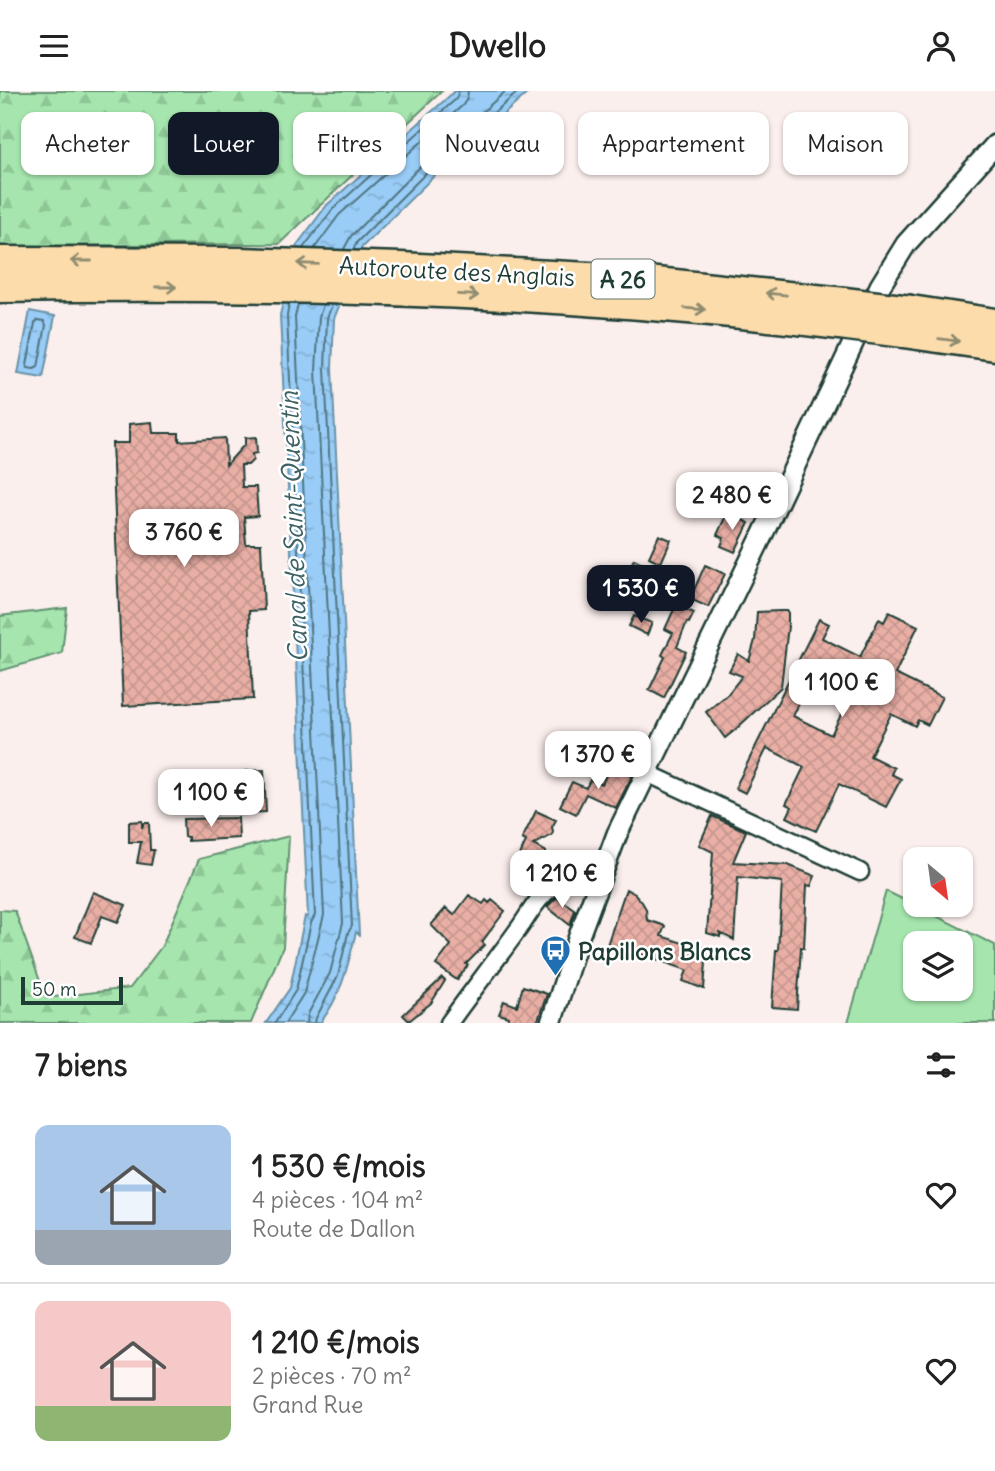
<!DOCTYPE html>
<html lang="fr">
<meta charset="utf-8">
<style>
:root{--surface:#fff;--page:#f6f6f6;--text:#222;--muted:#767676;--line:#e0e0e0;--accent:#111827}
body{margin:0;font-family:Delius,sans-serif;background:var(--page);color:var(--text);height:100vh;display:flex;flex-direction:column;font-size:26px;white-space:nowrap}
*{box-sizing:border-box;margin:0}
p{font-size:23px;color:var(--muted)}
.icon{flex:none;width:38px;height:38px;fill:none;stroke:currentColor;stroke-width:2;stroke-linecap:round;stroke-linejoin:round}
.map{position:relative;height:932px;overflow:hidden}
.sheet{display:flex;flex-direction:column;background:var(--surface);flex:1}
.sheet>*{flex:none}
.hud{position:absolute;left:21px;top:21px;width:954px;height:63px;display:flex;gap:14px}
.needle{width:46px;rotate:151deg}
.fabs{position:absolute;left:903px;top:756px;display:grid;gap:14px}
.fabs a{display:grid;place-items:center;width:70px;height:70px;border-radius:14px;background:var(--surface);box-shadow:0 2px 5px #0004;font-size:35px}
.scale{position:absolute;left:21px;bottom:18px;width:102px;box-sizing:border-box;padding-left:7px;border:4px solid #1f3d34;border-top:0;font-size:19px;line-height:24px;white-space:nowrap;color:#1f3d34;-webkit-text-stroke:5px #fff;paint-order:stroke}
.price{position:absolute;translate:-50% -60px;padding:0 16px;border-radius:14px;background:#fff;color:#222;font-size:23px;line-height:46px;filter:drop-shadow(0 2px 4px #0008)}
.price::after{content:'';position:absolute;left:50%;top:42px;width:21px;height:16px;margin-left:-10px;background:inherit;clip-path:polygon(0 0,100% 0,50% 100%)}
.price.current{background:var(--accent);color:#fff}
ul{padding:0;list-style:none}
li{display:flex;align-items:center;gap:21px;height:175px;padding:0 35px}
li+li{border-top:2px solid var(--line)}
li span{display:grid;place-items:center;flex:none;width:196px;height:140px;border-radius:14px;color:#555}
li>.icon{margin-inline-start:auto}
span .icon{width:84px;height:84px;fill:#fffc;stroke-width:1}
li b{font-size:30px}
h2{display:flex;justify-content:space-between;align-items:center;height:84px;padding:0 35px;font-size:30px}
.pill{padding:0 24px;border-radius:14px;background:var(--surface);box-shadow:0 2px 5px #0004;font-size:24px;line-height:63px}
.pill.current{background:var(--accent);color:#fff}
header{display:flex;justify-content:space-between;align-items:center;height:91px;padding:0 35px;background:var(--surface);font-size:32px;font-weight:800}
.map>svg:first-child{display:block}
.grass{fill:#a6e6ae;stroke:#629271;stroke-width:2;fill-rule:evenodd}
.forest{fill:url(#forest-firs);stroke:#629271;stroke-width:2}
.water{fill:url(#water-ripples);stroke:#6893a8;stroke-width:2}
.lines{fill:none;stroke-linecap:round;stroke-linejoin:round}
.shore{stroke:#507682;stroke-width:2}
.building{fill:url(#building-cross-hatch);stroke:#1f3d34;stroke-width:2;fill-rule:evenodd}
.minor-casing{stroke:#1f3d34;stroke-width:21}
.tertiary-casing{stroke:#1f3d34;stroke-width:24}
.motorway-casing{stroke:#1f3d34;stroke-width:33}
.minor{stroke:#fff;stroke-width:16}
.tertiary{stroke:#fff;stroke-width:19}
.motorway{stroke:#fddcac;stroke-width:28}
.motorway-bridge-casing{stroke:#1f3d34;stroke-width:33;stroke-linecap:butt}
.motorway-bridge{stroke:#fddcac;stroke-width:28}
.oneway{stroke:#8e8c70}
.labels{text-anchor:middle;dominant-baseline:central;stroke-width:5;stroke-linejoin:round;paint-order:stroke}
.shield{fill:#fff;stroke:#627771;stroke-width:2}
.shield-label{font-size:23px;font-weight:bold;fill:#1f3d34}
.street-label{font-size:24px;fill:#1f3d34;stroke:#fff}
.poi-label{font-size:24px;font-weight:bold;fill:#1f3d34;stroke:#fff;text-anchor:start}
.water-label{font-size:26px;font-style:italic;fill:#3e6164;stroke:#fff}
</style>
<header><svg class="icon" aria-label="menu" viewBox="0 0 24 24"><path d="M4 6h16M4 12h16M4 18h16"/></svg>Dwello<svg class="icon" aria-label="person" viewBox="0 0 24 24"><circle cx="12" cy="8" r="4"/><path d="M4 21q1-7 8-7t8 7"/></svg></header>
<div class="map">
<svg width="995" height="932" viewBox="0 0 995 932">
<defs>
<pattern id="forest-firs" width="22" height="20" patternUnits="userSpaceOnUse" patternTransform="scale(1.75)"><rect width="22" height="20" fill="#a6e6ae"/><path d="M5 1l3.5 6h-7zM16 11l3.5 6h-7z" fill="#8ec696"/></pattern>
<pattern id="water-ripples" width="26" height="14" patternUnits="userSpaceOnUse" patternTransform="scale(1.75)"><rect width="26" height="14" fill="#99ccf6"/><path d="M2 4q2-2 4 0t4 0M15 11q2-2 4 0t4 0" fill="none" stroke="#83b0d4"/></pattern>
<pattern id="building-cross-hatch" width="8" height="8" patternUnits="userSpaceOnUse" patternTransform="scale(1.75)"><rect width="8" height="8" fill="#e9afa5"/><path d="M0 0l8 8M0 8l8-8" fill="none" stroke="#c7978f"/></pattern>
</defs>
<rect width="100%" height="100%" fill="#fbefed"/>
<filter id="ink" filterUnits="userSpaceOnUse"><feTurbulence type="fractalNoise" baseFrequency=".0143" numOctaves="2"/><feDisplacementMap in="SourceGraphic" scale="14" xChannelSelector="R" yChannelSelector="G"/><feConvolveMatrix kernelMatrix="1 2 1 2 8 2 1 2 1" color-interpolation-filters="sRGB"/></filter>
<g filter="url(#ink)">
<path class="grass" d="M886,800l109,54v78h-147zM915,852h46v46h-46z"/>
<path class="forest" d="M0,0h442l-163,153 -279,2z
M67,517l-5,45 -62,18v-55z
M289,745l-6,111 -32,76h-251v-113l15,1 31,87 84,-10 32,-42 37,-87z"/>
<path class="water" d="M455,0h75l-96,85 -72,71 -28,72 -2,50 27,566 -3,-3c-8,33 -14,63 -36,91h-54l24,-35 15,-72 3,1 -28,-602 17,-70 30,-40z
M30,220l25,5 -12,62 -25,-4z"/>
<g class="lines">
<path class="shore" d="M303,157l30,-39 123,-110 3,-8
M314,158l25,-34 124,-110 4,-7 1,-7
M344,158l7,-13 72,-72 83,-73
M353,159l4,-8 72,-72 90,-79
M38,229l6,1 2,4 -8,42 -4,2 -6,-1 -1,-3 8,-42z
M275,932l21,-33 15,-67 4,-8 -28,-599 2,-12
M285,932l19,-30 20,-78 -29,-598 3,-13
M307,932l1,-9 22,-41 13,-50 -27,-553 3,-53 4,-12
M315,932l1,-5 22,-42 10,-43 4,-7 -27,-557 2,-51 5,-13"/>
</g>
<path class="building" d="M152,331l1,11h26v8l46,-3 1,27 19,-21v-6l11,-1 1,16 -5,1 1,6 -5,5h-7l1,22h14l2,29 -14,1 2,27h15l3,66 -15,1 4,88 -130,7 -11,-263h17v-19z
M727,422l22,10 -14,29 -14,-6 3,-8 -7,-3z
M659,444l12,5 -10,23 -12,-6z
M634,468l14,7 -6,12 -15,-6z
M705,474l20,9 -17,33 -18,-8z
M676,514l18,8 -5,10 -2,-1 -10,25 9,5 -22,46 -15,-8 16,-33 -3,-2 11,-22 -8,-4z
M780,520h8v15l-7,61 -46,43 -10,8 -19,-26 21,-17 15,-19 -13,-5 9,-17 11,7 6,-21 2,-28z
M889,521l29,14 -23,48 47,23 -14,28 -10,-5 -3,6 -24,-12 -21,42 24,12 -3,6 10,5 -15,28 -47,-23 -23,47 -11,-5 -18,-9 5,-10 -6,-3 18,-37 -37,-19 -22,45 -10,-5 84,-169 10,5 -7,14 38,19 19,-38 5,3zM813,584l38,20 -20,40 -38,-19z
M634,525l18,7 -5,12 -18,-9z
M610,675l22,10 -16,32 -30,-14 -10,20 -16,-8 12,-24 14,6 4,-8 12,4z
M264,679l2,42 -20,1 -1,-42z
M536,720l20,9 -4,7 1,5 -1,3 -19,10 13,7 -6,12 -20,-9 6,-14 -4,-2z
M712,725l34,15 -13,31 55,3 27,11 -4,10 -4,-1 -3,63 -3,-1 -4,62 -25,-2 4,-57h2l4,-68 -44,-5 -4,63 -14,-7v4l-13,-4 6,-81 -14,-7z
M238,727l1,20 -51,3v-4h-4l-1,-18z
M142,730v7l2,-5h5l1,27h4l-3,15 -14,-2 4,-21h-12v-20z
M626,798l9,5 7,8 4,7 1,11 18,6 -4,10 34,11 1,-2 11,4 -3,40 -21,-8 4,-11 -55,-19 -3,5 -23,-8z
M93,801l33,13 -8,17 -16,-6 -11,27 -16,-6z
M469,804l14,9 3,-4 3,3 3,-3 13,11 -23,31 3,3 -19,19 2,1 -11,15 -21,-15 15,-20 -20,-20 15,-17 8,7z
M557,806l18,13 -5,15 -23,-18z
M442,887l3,3 -14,22 -22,18 -6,-6z
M523,895l24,8 -10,29h-30l2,-6 -10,-3 5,-13 13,5z"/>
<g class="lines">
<defs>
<path id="minor" d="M647,682l213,99
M449,932c22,-31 46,-61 68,-92 11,-14 18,-31 33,-42 12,-10 35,-18 51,-15"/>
<path id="tertiary" d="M551,932l28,-87 38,-102 144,-296 119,-252 26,-42 89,-99"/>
<path id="motorway" d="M0,170l239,1 162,5 227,12 216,23
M0,197c280,-5 562,3 840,37
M911,219l84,13
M903,242l92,13"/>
</defs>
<use href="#minor" class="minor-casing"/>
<use href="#tertiary" class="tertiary-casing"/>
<use href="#motorway" class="motorway-casing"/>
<use href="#minor" class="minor"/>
<use href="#tertiary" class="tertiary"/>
<use href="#motorway" class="motorway"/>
<defs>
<path id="motorway-bridge" d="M844,211l67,8
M840,234l63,8"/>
</defs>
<use href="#motorway-bridge" class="motorway-bridge-casing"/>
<use href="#motorway-bridge" class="motorway-bridge"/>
</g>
<defs><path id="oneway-shaft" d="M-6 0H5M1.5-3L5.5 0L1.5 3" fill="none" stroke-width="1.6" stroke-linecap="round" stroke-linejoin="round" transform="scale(1.75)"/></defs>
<g class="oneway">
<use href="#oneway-shaft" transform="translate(81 170) rotate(-180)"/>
<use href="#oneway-shaft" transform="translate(308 173) rotate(-178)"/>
<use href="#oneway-shaft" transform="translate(166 196)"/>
<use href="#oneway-shaft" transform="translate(776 203) rotate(-174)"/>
<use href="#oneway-shaft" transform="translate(468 204) rotate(3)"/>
<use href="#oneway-shaft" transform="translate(695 218) rotate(5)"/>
<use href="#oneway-shaft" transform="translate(949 249) rotate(8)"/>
</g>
</g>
<defs>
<symbol id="bus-pin" viewBox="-11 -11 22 30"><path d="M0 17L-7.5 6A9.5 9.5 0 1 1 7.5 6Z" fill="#1f6fb2" stroke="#fff"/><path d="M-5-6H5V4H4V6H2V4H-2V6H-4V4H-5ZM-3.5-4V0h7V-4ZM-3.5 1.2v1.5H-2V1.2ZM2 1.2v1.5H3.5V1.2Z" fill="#fff"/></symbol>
</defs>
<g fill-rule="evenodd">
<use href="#bus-pin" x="538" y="842" width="35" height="47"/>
</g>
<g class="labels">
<rect class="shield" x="591.5" y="168.5" width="63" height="39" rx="5"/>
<g class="shield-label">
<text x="623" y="188">A 26</text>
</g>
<g class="street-label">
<text transform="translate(457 180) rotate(3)">Autoroute des Anglais</text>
</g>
<g class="poi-label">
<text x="578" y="860">Papillons Blancs</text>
</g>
<g class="water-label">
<text transform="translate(293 436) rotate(-92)">Canal de Saint-Quentin</text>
</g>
</g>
</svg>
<div class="fabs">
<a><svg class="needle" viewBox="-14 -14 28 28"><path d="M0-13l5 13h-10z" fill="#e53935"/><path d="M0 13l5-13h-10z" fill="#767676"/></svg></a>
<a><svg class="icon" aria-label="layers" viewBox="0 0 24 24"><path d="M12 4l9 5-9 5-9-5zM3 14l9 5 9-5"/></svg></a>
</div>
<div class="scale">50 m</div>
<b class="price" style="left:732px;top:441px">2 480 €</b>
<b class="price" style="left:184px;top:478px">3 760 €</b>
<b class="price current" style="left:641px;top:534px">1 530 €</b>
<b class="price" style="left:842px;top:628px">1 100 €</b>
<b class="price" style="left:598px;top:700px">1 370 €</b>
<b class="price" style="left:211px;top:738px">1 100 €</b>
<b class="price" style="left:562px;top:819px">1 210 €</b>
<div class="hud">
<a class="pill">Acheter</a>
<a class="pill current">Louer</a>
<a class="pill">Filtres</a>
<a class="pill">Nouveau</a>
<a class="pill">Appartement</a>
<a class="pill">Maison</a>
</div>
</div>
<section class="sheet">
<h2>7 biens<svg class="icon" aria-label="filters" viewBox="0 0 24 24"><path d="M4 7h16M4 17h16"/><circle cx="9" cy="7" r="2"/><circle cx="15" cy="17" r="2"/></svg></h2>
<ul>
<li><span style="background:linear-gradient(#a9c7e8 75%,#9aa5b1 0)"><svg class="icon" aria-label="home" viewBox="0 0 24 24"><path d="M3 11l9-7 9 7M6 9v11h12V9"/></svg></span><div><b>1 530 €/mois</b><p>4 pièces · 104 m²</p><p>Route de Dallon</p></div><svg class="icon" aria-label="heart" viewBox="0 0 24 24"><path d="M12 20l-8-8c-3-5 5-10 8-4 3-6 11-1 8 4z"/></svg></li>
<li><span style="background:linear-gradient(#f6c9c9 75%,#8fb573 0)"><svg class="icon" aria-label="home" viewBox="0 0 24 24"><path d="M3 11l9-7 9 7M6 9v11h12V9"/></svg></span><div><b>1 210 €/mois</b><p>2 pièces · 70 m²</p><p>Grand Rue</p></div><svg class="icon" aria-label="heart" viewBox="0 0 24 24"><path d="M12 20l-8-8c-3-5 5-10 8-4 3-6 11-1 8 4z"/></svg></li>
</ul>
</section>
